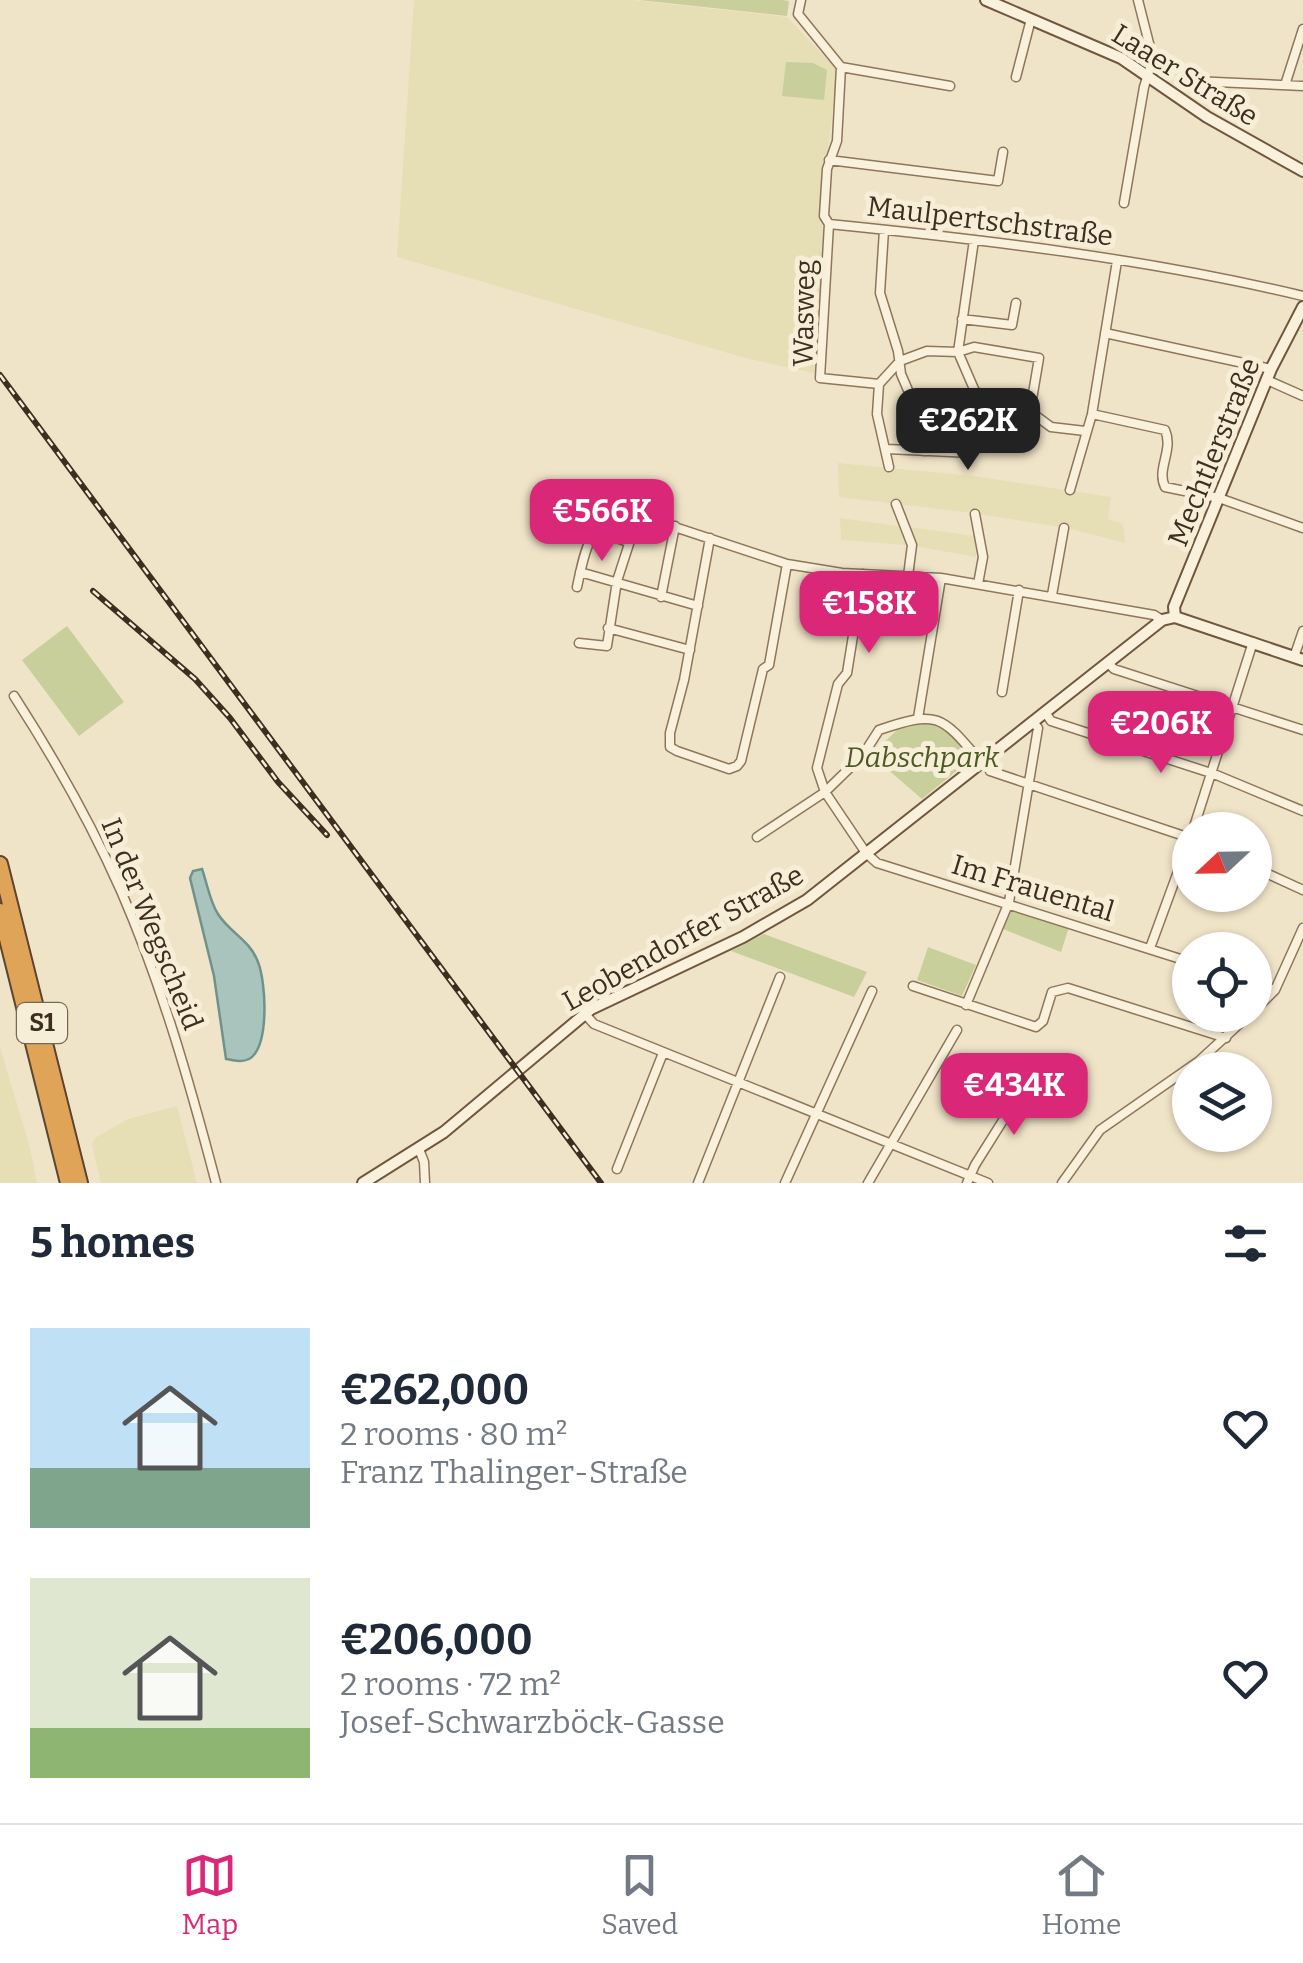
<!DOCTYPE html>
<meta charset="utf-8">
<style>
:root{--surface:#fff;--page:#f2f2f3;--text:#1f2937;--muted:#747a83;--line:#e0e1e3;--accent:#db2777}
body{margin:0;font-family:Bitter,serif;background:var(--page);color:var(--text);height:100vh;display:flex;flex-direction:column;font-size:38px;white-space:nowrap}
*{box-sizing:border-box;margin:0}
p{font-size:32px;color:var(--muted)}
.icon{flex:none;width:55px;height:55px;fill:none;stroke:currentColor;stroke-width:2;stroke-linecap:round;stroke-linejoin:round}
.map{position:relative;height:1183px;overflow:hidden}
.drawer{display:flex;flex-direction:column;background:var(--surface);flex:1}
.drawer>*{flex:none}
.needle{width:65px;rotate:248deg}
.controls{position:absolute;left:1172px;top:812px;display:grid;gap:20px}
.controls a{display:grid;place-items:center;width:100px;height:100px;border-radius:50%;background:var(--surface);box-shadow:0 2px 8px #0004;font-size:50px}
.price{position:absolute;translate:-50% -85px;padding:0 22px;border-radius:20px;background:var(--accent);color:#fff;font-size:32px;line-height:65px;filter:drop-shadow(0 2px 5px #0008)}
.price::after{content:'';position:absolute;left:50%;top:60px;width:30px;height:22px;margin-left:-15px;background:inherit;clip-path:polygon(0 0,100% 0,50% 100%)}
.price.active{background:#222;color:#fff}
ul{padding:0;list-style:none}
li{display:flex;align-items:center;gap:30px;height:250px;padding:0 30px}
li span{display:grid;place-items:center;flex:none;width:280px;height:200px;border-radius:0px;color:#555}
li>.icon{margin-inline-start:auto}
span .icon{width:120px;height:120px;fill:#fffc;stroke-width:1}
li b{font-size:42px}
h2{display:flex;justify-content:space-between;align-items:center;height:120px;padding:0 30px;font-size:42px}
.menu{display:flex;justify-content:space-around;align-items:center;height:140px;border-top:2px solid var(--line);background:var(--surface);font-size:28px;color:var(--muted)}
.menu a{display:grid;justify-items:center;gap:5px}
.menu .active{color:var(--accent)}
.map>svg:first-child{display:block}
.farmland{fill:#e6deb5}
.green{fill:#c9cf9b}
.water{fill:#a9c4bc;stroke:#6f938a;stroke-width:2.5}
.lines{fill:none;stroke-linecap:round;stroke-linejoin:round}
.street-casing{stroke:#8d765c;stroke-width:11}
.secondary-casing{stroke:#6f573f;stroke-width:14}
.highway-casing{stroke:#5b4430;stroke-width:18}
.street{stroke:#faf1dc;stroke-width:8}
.secondary{stroke:#faf1dc;stroke-width:10}
.highway{stroke:#e0a458;stroke-width:14}
.rail-casing{stroke:#3d2e20;stroke-width:6}
.rail{stroke:#f7eed8;stroke-width:2.5;stroke-dasharray:8;stroke-linecap:butt}
.labels{text-anchor:middle;dominant-baseline:central;stroke-width:10;stroke-linejoin:round;paint-order:stroke}
.shield{fill:#f7eed8;stroke:#756857;stroke-width:2.5}
.shield-label{font-size:25px;font-weight:bold;fill:#3d2e20}
.street-label{font-size:28px;fill:#3d2e20;stroke:#f7eed8}
.park-label{font-size:28px;font-style:italic;fill:#4d5a26;stroke:#f7eed8}
</style>
<div class="map">
<svg width="1303" height="1183" viewBox="0 0 1303 1183">
<rect width="100%" height="100%" fill="#f0e4c8"/>
<path class="farmland" d="M414,0h218l155,17 50,53 -17,153 6,8 -8,143 -69,-15 -352,-102z
M838,463l135,13 138,21 -3,22 15,5 2,19 -58,-15 -95,-15 -133,-16z
M840,518l58,8 9,19 -66,-5z
M908,527l67,9 1,21 -61,-11z
M0,1047l30,101 7,35h-37z
M177,1106l20,77h-96l-9,-38 3,-7 33,-19z"/>
<path class="green" d="M639,0h143l7,1 -2,15z
M786,62l27,1 14,7 -3,30 -42,-4z
M67,626l57,76 -45,34 -57,-76z
M928,723l20,8 22,29 -48,39 -51,-44 27,-26z
M1015,908l54,19 -8,25 -58,-23 8,-19z
M764,934l103,38 -13,25 -123,-46z
M928,947l48,18 -14,31 -45,-16z"/>
<path class="water" d="M202,869c5,14 8,33 16,45 11,18 32,26 40,48 8,20 12,85 -9,97 -8,4 -15,1 -23,0l-12,-83 -24,-98 3,-7z"/>
<g class="lines">
<defs>
<path id="street" d="M801,0l-3,14 43,53 109,19
M841,67l-4,74 -10,28 -3,47 5,8 -9,154 59,6 21,-23 27,-10 31,1 16,-5 65,11 -9,53
M1016,77l15,-58
M1193,81l110,5
M1285,85l18,-56
M829,160l169,21 5,-29
M1124,203l20,-116 9,-28 -15,-59
M829,224c159,16 319,35 474,72
M884,230l-4,63 18,58 3,23 22,51v26
M974,240l-16,112 16,37 11,15
M962,319l50,6 4,-22
M1105,333l166,36
M1267,380l36,16
M879,384l-2,30 12,53
M985,404l39,3 27,20 34,4
M1092,414l73,16c9,20 -9,39 0,57l54,11 84,30
M887,449l85,4 5,-6 8,-43
M1070,490l22,-76 25,-153
M896,504l16,41 -4,31
M975,514l8,43 -5,27
M595,530l33,12
M710,538l-26,142 -14,53v14l7,4 52,18 8,-3 4,-5 22,-92 6,-4 18,-101
M580,572l118,34
M863,574l-16,99 -9,11 -21,84 8,24 41,61 11,10 313,99
M577,587c7,-32 12,-69 49,-76l161,53 55,9 99,5 213,37 8,5
M1052,595l12,-67
M661,597l14,-71
M608,628l82,22
M579,643l28,3 10,-65 22,-68
M1294,657l9,-26
M1108,663l6,6 189,61
M1002,692l17,-102
M14,696c40,62 77,127 107,195 41,94 69,193 95,292
M1045,712l6,9 163,53 89,37
M918,718l23,-140
M990,771l200,67
M1193,830l60,-188
M757,837l68,-45 38,-37 16,-25c59,-20 62,-15 101,31
M1255,868l48,22
M1150,948l40,-109
M1255,984l19,6
M913,986l123,41 7,-6 9,-29 16,-4 158,50
M966,1005l43,-103 29,-174 -5,-6
M1255,1010l20,-20 28,-62
M584,1013l10,11 394,159
M419,1149l5,13 1,21
M617,1169l46,-116
M698,1183l82,-206
M785,1183l87,-192
M868,1183l89,-153
M967,1183l8,-18 57,-91
M1062,1183l38,-53 99,-69 50,-46"/>
<path id="secondary" d="M986,0l135,58 86,59 96,54
M1175,617l-1,-10 97,-238 32,-62
M363,1183l81,-51 147,-123 152,-72 64,-37 355,-280 13,-3 128,43"/>
<path id="highway" d="M0,864l80,319
M0,911l68,272"/>
</defs>
<use href="#street" class="street-casing"/>
<use href="#secondary" class="secondary-casing"/>
<use href="#highway" class="highway-casing"/>
<use href="#street" class="street"/>
<use href="#secondary" class="secondary"/>
<use href="#highway" class="highway"/>
<defs>
<path id="rail" d="M0,375l601,808
M93,591l102,88 35,39 48,64 49,53"/>
</defs>
<use href="#rail" class="rail-casing"/>
<use href="#rail" class="rail"/>
</g>
<g class="labels">
<rect class="shield" x="17" y="1003" width="50" height="40" rx="8"/>
<g class="shield-label">
<text x="42" y="1023">S1</text>
</g>
<g class="street-label">
<text transform="translate(1185 75) rotate(32)">Laaer Straße</text>
<text transform="translate(990 221) rotate(7)">Maulpertschstraße</text>
<text transform="translate(804 313) rotate(-89)">Wasweg</text>
<text transform="translate(1214 452) rotate(-68)">Mechtlerstraße</text>
<text transform="translate(1033 888) rotate(17)">Im Frauental</text>
<text transform="translate(152 924) rotate(68)">In der Wegscheid</text>
<text transform="translate(683 938) rotate(-29)">Leobendorfer Straße</text>
</g>
<g class="park-label">
<text x="922" y="757">Dabschpark</text>
</g>
</g>
</svg>
<div class="controls">
<a><svg class="needle" viewBox="-14 -14 28 28"><path d="M0-13l5 13h-10z" fill="#e53935"/><path d="M0 13l5-13h-10z" fill="#747a83"/></svg></a>
<a><svg class="icon" aria-label="locate" viewBox="0 0 24 24"><circle cx="12" cy="12" r="6"/><path d="M12 2v4M12 18v4M2 12h4M18 12h4"/></svg></a>
<a><svg class="icon" aria-label="layers" viewBox="0 0 24 24"><path d="M12 4l9 5-9 5-9-5zM3 14l9 5 9-5"/></svg></a>
</div>
<b class="price active" style="left:968px;top:473px">€262K</b>
<b class="price" style="left:602px;top:564px">€566K</b>
<b class="price" style="left:869px;top:656px">€158K</b>
<b class="price" style="left:1161px;top:776px">€206K</b>
<b class="price" style="left:1014px;top:1138px">€434K</b>
</div>
<section class="drawer">
<h2>5 homes<svg class="icon" aria-label="filters" viewBox="0 0 24 24"><path d="M4 7h16M4 17h16"/><circle cx="9" cy="7" r="2"/><circle cx="15" cy="17" r="2"/></svg></h2>
<ul>
<li><span style="background:linear-gradient(#bfe0f5 70%,#7fa58c 0)"><svg class="icon" aria-label="home" viewBox="0 0 24 24"><path d="M3 11l9-7 9 7M6 9v11h12V9"/></svg></span><div><b>€262,000</b><p>2 rooms · 80 m²</p><p>Franz Thalinger-Straße</p></div><svg class="icon" aria-label="heart" viewBox="0 0 24 24"><path d="M12 20l-8-8c-3-5 5-10 8-4 3-6 11-1 8 4z"/></svg></li>
<li><span style="background:linear-gradient(#dfe7d0 75%,#8fb573 0)"><svg class="icon" aria-label="home" viewBox="0 0 24 24"><path d="M3 11l9-7 9 7M6 9v11h12V9"/></svg></span><div><b>€206,000</b><p>2 rooms · 72 m²</p><p>Josef-Schwarzböck-Gasse</p></div><svg class="icon" aria-label="heart" viewBox="0 0 24 24"><path d="M12 20l-8-8c-3-5 5-10 8-4 3-6 11-1 8 4z"/></svg></li>
</ul>
</section>
<nav class="menu">
<a class="active"><svg class="icon" aria-label="map" viewBox="0 0 24 24"><path d="M3 6l6-2 6 2 6-2v14l-6 2-6-2-6 2zM9 4v14M15 6v14"/></svg>Map</a>
<a><svg class="icon" aria-label="saved" viewBox="0 0 24 24"><path d="M7 4h10v16l-5-4-5 4z"/></svg>Saved</a>
<a><svg class="icon" aria-label="home" viewBox="0 0 24 24"><path d="M3 11l9-7 9 7M6 9v11h12V9"/></svg>Home</a>
</nav>
